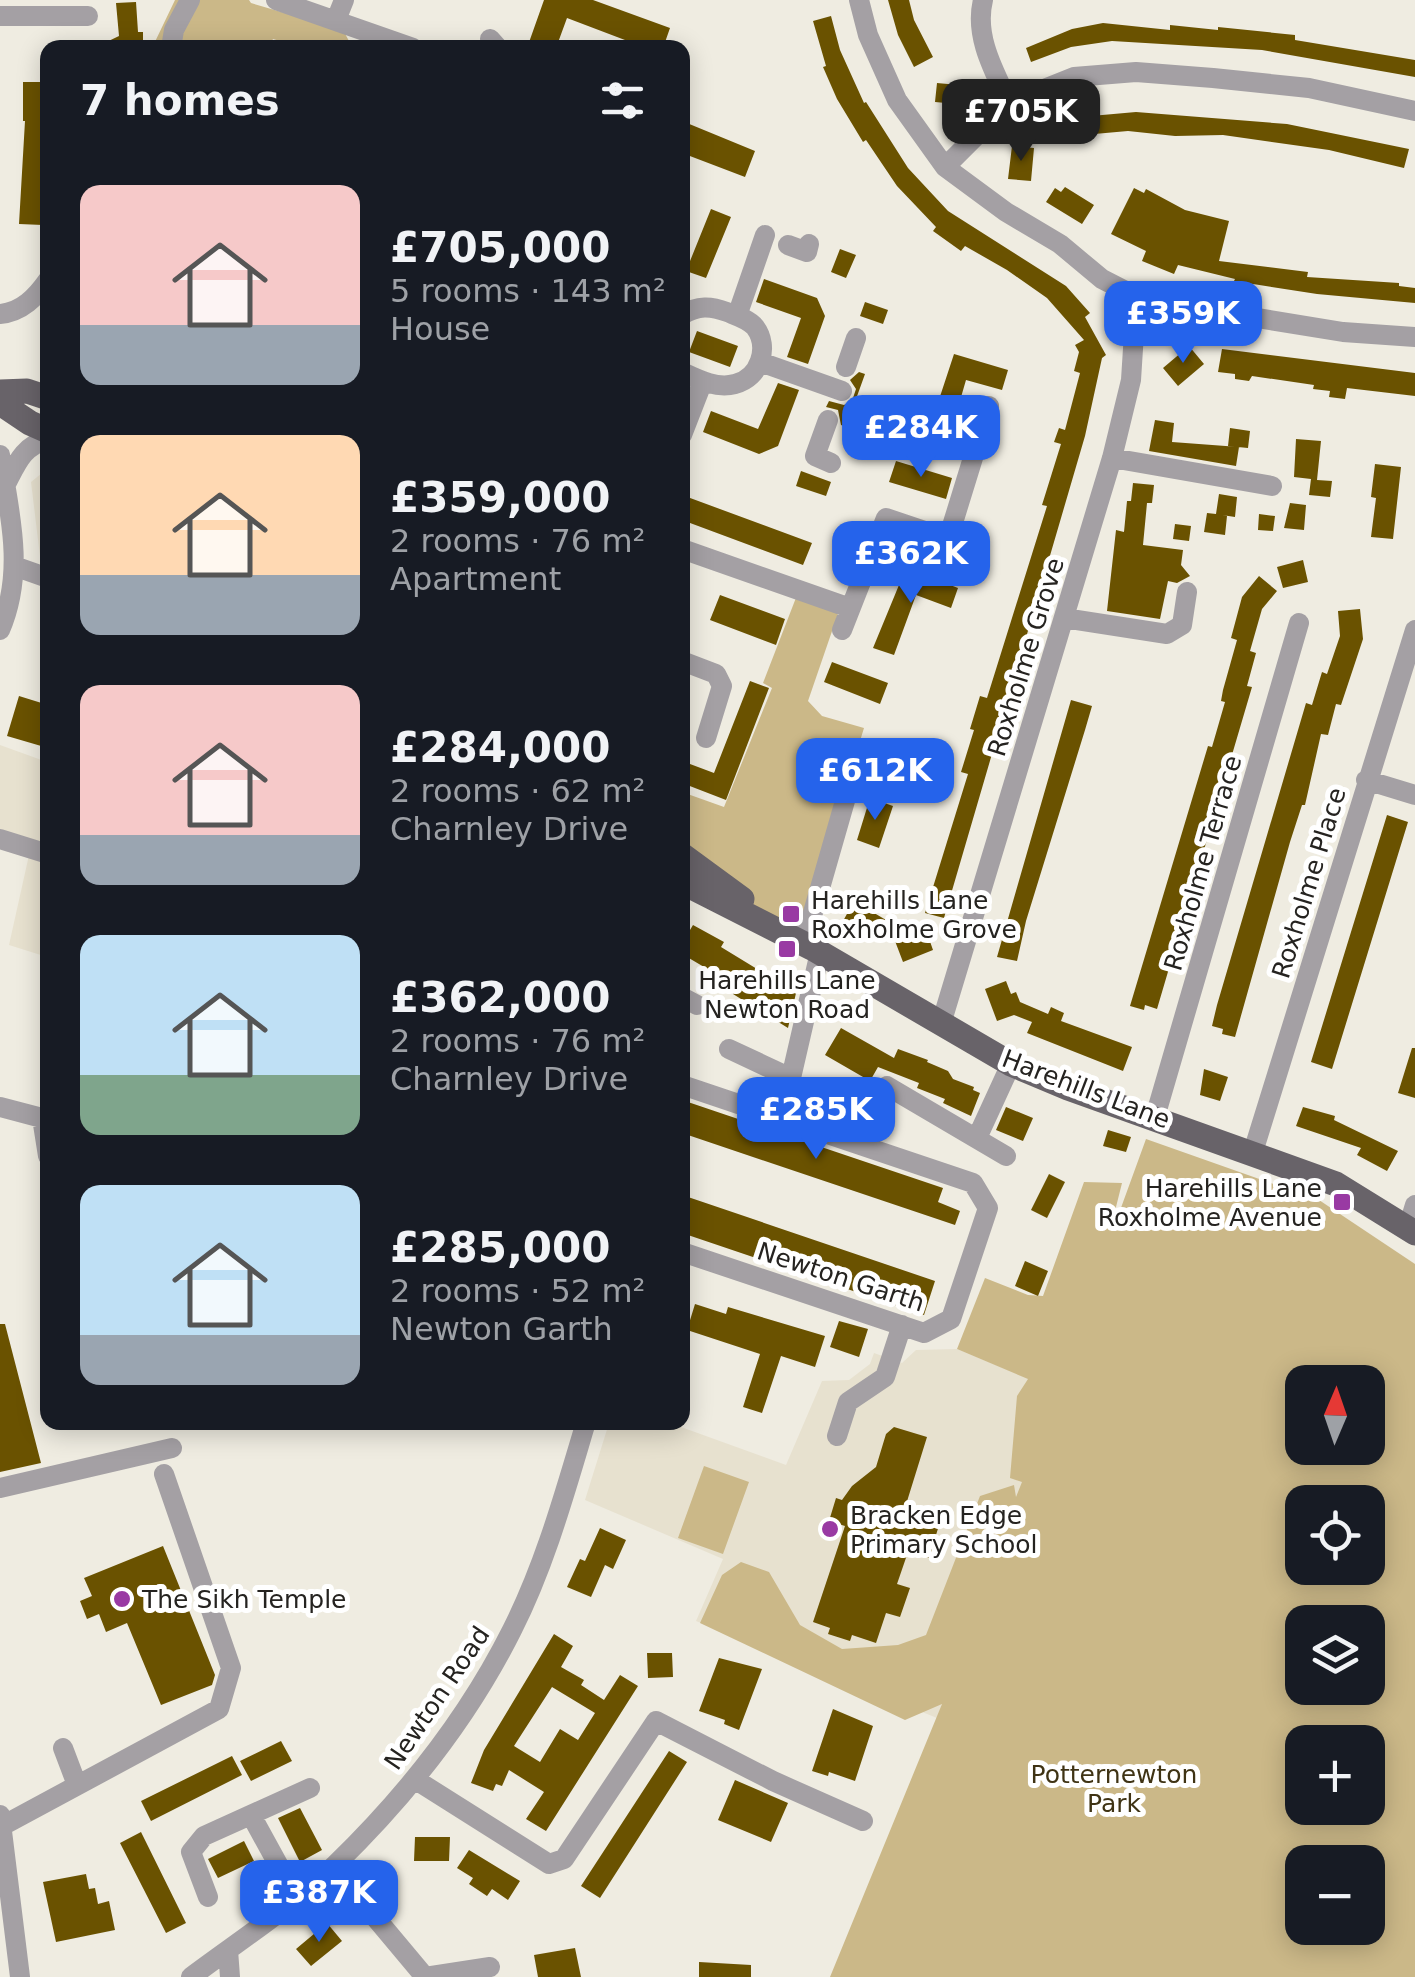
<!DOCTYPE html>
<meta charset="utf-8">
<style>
:root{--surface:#171b24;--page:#20242c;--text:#f1f3f6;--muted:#9ea1a6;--accent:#2563eb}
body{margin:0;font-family:"DejaVu Sans",sans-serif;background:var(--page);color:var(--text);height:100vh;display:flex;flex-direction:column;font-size:38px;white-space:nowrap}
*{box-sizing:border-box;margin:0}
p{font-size:32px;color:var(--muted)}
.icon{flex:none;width:55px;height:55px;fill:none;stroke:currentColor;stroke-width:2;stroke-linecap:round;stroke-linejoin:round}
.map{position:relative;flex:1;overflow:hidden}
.panel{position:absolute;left:40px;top:40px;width:650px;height:1390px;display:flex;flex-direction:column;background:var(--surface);border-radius:20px;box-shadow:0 5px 25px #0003}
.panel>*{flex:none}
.needle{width:65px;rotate:2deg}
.tools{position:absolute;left:1285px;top:1365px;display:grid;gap:20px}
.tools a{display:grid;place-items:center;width:100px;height:100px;border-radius:20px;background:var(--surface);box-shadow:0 5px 25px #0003;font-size:50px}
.price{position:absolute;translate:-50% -85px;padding:0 22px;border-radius:20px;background:var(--accent);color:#fff;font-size:32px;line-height:65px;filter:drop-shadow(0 2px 5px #0008)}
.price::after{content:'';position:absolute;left:50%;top:60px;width:30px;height:22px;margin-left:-15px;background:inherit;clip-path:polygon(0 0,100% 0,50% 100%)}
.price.active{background:#222;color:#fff}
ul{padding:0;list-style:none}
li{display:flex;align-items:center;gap:30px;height:250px;padding:0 40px}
li span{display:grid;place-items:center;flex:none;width:280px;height:200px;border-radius:20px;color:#555}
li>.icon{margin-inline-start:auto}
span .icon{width:120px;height:120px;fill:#fffc;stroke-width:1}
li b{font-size:42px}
h2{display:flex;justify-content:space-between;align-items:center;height:120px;padding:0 40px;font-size:42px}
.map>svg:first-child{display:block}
.built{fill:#e7e1cf}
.green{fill:#cbb888;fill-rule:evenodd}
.building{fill:#6a5200;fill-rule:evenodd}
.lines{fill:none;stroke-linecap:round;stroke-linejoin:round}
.minor{stroke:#a4a0a4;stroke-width:20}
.major{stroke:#686369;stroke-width:25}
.poi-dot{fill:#993aa3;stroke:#fff;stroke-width:4}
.labels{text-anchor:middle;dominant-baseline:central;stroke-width:10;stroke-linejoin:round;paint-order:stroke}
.street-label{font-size:25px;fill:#252320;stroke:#fff}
.poi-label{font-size:25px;fill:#252320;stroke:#fff;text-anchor:start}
.park-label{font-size:25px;fill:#3f3314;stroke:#fff}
</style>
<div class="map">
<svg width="1415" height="1977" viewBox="0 0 1415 1977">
<rect width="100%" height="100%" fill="#efece1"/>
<path class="built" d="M47,469v90l-7,-3 -9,-74z
M0,745l47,17v195l-38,-12 20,-90 -29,-9z
M957,1349l99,41 -119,328 -241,-97 27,-62 -138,-59 24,-77h61l116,42 36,-84 27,-1 21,-16 4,-11 28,10 14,-13z"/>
<path class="green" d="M175,0h74l2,3 92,27 6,11 -3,7 -46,-1 -27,-8 -4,8 -117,1z
M799,590l42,15 -33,96 14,15 42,12 -49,159 -22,51 -110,-83 -1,-63 42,15 48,-119 -9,-5z
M1146,1139l173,61 96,64v713h-585l112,-273 -37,16 -205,-97 22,-48 19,-13 28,10 31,53 42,24 56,-4 28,-10 54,-139 34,-11 2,12 6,-15 -12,-4 7,-82 11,-17 -71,-30 28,-71 43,17 15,1 41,-114 38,1 -7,28 3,5zM1302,1382h66v66h-66zM1302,1502h66v66h-66zM1302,1622h66v66h-66zM1368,1742v66h-66v-66zM1368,1862v66h-66v-66z
M704,1466l45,16 -26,72 -45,-16z"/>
<path class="building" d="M544,0h49l77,28 -7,20h-17l-79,-30 -11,30h-29z
M888,0h21l5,20 19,37 -19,10 -16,-32z
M136,2l2,30h5v16h-49l25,-12 -3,-33z
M831,16l9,34 24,53 2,-1 42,66 40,43 118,75 24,27 -5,4 21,38 -4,3 -17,78 -141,482 -19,-5 43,-139 -7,-2 13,-42 -4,-1 10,-33 7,2 60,-192 -5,-1 19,-61 -7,-2 5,-14 6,2 15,-57 -6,-2 5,-19 -4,-7 9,-5 -37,-42 -40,-28 -42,-24 -4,5 -28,-20 3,-4 -39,-41 -31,-46 -3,2 -26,-43 -14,-32 3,-1 -13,-45z
M1103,23l67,7v-5l48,5v-3l77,8v5l120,20v17l-153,-27 -150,-9 -41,6 -40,15 -5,-14 46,-19z
M23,82h25v138h-4l-1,5 -24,-1 6,-103h-2z
M937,83l32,3 -1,19 -33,-3z
M1136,112l151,12 122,25 -5,19 -75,-18 -106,-15 -48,1 -47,-5 -45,4v4l-35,3 -2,-22z
M682,121l73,30 -10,26 -63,-24z
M1012,146l22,2 -3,33 -23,-2z
M1065,187l29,18 -12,19 -36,-22 9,-14 6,4z
M1134,188l10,5 2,-4 39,21 44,11 -10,40 89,11 -1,5 92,6v3l16,2v15l-98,-9 -83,-13 1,-2 -57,-14 -4,9 -32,-13 4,-10 -35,-17z
M711,209l20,8 -25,61 -20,-7z
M840,249l16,6 -10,23 -15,-6z
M764,279l53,19 8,18 -17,48 -21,-7 14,-39 -45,-16z
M865,302l23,8 -5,14 -23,-8z
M697,331l41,15 -8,21 -41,-15z
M1189,346l15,18 -26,22 -15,-18z
M1222,349l193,24v23l-68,-8 -2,11 -16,-2 1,-6 -17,-2 1,-4 -62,-9 -3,5 -14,-2v-5l-17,-2z
M954,354l54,16 -6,20 -36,-10 -18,62 -21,-6z
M859,372l6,2 -14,39 6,2 -5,14 -11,-4 -3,-15 -12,-3 3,-6 15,4 8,-4 4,-12 -6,-9z
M778,383l21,7 -21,56 -19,8 -56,-22 8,-21 47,18z
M1155,420l19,3 -2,19 67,5 -3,19 -87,-15z
M1230,428l20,3 -2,17 -20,-2z
M1296,439l25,2 -4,39 15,1 -2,16 -21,-2 2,-16 -17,-2z
M896,461l56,17 -6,21 -57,-17z
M1375,464l26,3 -8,72 -22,-2 5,-39 -5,-1z
M801,471l30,11 -5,14 -30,-10z
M1133,483l21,2 -2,18h-5l-4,42 40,5 -2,15 9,11 -13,7 -9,-2 -8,38 -53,-8 9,-81 8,2 3,-31h4z
M1219,494l18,3 -2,20 -13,-2 5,1 -2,19 -21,-3 3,-19 9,1z
M682,495l130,48 -9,22 -121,-45z
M1290,503l16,2 -2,25 -20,-2z
M1259,514l16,2 -2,15 -15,-1z
M1175,524l16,2 -2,15 -16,-2z
M1303,560l5,22 -25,6 -6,-21z
M906,568l52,20 -7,20 -35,-13 -22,60 -21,-7z
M1259,576l18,15 -15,18 -12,42 6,2 -9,33 5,1 -95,322 -12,-4 -1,5 -14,-4 78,-260 4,1 13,-45 -4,-1 2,-11 14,-50 -6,-2 11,-41z
M720,595l65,24 -9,26 -66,-25z
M1360,609l3,30 -22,66 -5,-1 -8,31 -7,-1 -16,71h-3l-12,37 -55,195 -13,-3 1,-5 -11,-3 5,-21 89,-302 6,2 10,-33 5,2 13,-38 -2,-25z
M832,662l56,21 -8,21 -56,-22z
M750,681l19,7 -43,112 -44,-17v-22l32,12z
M19,696l29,9v43l-41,-12z
M1071,700l21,6 -7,24 -59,191 -9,40 -20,-4z
M870,798l23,8 -14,42 -22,-8z
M1387,815l21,7 -76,247 -21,-7z
M854,901l32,19 -13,21 -31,-18z
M682,925l8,5 3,-5 31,17 -3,5 75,46 -8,35 -55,-34 5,-7 -56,-33z
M926,930l7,20 -30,12 -8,-21z
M1006,981l5,13 5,-2 4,10 28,12 3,-7 13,6 -3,8 71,26 -9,24 -96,-38 5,-11 -18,-7 -17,6 -12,-32z
M841,1028l53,30 4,-9 30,11 -1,2 21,9 5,8 21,8 -1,3 7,3 -9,23 -28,-13 2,-4 -28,-11 2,-5 -41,-16 -8,14 -45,-26z
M1412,1048h3v50l-17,-5z
M1204,1069l24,8 -8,24 -20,-6z
M682,1100l261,88 -5,14 22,9 -5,14 -273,-92z
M1006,1107l27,11 -10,23 -27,-11z
M1303,1107l32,9 -1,4 64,31 -11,20 -30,-16 4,-7 -65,-22z
M1108,1130l23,7 -5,15 -23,-6z
M1049,1174l16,8 -18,36 -16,-8z
M688,1197l247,84 -11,34 -242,-82v-20z
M1025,1261l23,10 -10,25 -23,-10z
M695,1304l31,10 2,-7 97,29 -10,31 -34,-11 -19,57 -19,-6 17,-53 -73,-24z
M839,1321l29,8 -9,28 -29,-10z
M0,1324h5l36,139 -41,9z
M894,1427l33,10 -23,74 36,11 -11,36 -21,-6 -11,32 13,4 -10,29 -14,-4 -10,30 -24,-8 -2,6 -22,-7 2,-6 -17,-6 32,-96 -16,-5 7,-23 6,2 10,-14 24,-19 10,-33z
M600,1528l26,12 -13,29 -8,-4 -14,32 -24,-10 13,-28 5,2z
M163,1546l52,129 -3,10 -51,20 -34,-82 -21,9 -7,-18 -12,5 -7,-18 12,-5 -8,-18z
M554,1634l19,12 -12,21 23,13 -3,5 23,15 16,-25 18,11 -92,145 -20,-12 18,-27 -35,-22 -7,16 -6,-2 -3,7 -22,-8 13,-33zM552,1687l43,26 -17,27 -18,-11 -20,33 -26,-16z
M647,1653h25l1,24 -25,1z
M719,1658l43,11 -23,61 -15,-6 1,-4 -26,-9z
M833,1709l40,17 -18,55 -26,-9 -1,4 -16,-5z
M281,1741l11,20 -41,20 -11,-20z
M669,1751l18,11 -87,136 -19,-12z
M232,1756l10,19 -91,46 -10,-20z
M735,1780l53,23 -17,39 -53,-22z
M300,1808l22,42 -22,12 -22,-44z
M141,1832l45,91 -20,10 -46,-90z
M415,1837h35l-1,24h-35z
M244,1841l10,20 -36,17 -10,-19z
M469,1850l51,31 -12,19 -16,-11 -5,7 -18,-12 4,-6 -16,-10z
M86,1874l3,15 6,-1 3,16 11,-3 6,29 -59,12 -13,-60z
M327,1923l15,18 -31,25 -15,-17z
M575,1948l6,29h-43l-4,-22z
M699,1962l52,3v12h-52z"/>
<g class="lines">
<path class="minor" d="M276,0l137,48
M859,0l9,35 29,65 48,67 61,45 54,32 42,35 39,20 202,33 72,5
M983,0c-9,36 11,71 26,103
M0,16h88
M336,20l8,-20
M490,39l8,9
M171,48l3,-18 16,-30
M945,167l64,-64 65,-26 62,-5 77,6 96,10 106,23
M788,245l19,7 2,-8
M0,314c22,-2 36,-17 48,-34
M682,315c16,-10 29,-9 45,-3 10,4 21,7 28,15 15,20 5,51 -20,57 -18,5 -36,-4 -53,-12
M737,316l28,-81
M760,362l82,29
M846,367l10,-29
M828,420l-13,36 16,7
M682,435l21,-54
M0,455c10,59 25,117 0,175
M1112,458l160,28
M6,484c11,-21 17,-38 42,-45
M948,539l41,-133
M682,549l168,59
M14,566l34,12
M1064,618l103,16 15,-9 5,-33
M842,630l44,-112 80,27
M682,661l34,13 6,12 -16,52
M1366,780l49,15
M0,839l48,15
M800,941l10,-18 49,-171
M682,997l15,8
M941,1024l171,-566 19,-78 3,-47 7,-34
M729,1049l62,29 29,-126
M682,1085l291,98 15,25 -37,111 -27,14 -242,-81
M887,1086l119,70
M0,1107l42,11 6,38
M1155,1117l144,-494
M977,1138l34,-74
M1253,1152l162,-522
M1408,1228l7,-23
M837,1436l11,-34 37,-25 17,-52
M0,1488l172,-40
M63,1748l14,37
M416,1780l133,84 15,-5 92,-138 117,60 90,40
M0,1815l20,162
M251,1815l45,82
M2,1826l217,-117 12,-41 -67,-194
M333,1867l92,110 65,-10
M208,1897l-17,-45 13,-16 106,-48
M228,1950l2,27
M191,1977c48,-36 101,-70 144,-112 70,-68 133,-147 177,-235 33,-65 53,-138 74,-208"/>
<path class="major" d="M0,392l27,-1 21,7
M0,403l30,20 18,8
M682,855l60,44
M682,882l130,66 199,116 57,24 268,96 79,49"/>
</g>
<g class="poi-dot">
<rect x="781" y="904" width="20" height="20" rx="5"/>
<rect x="777" y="939" width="20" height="20" rx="5"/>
<rect x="1332" y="1192" width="20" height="20" rx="5"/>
<circle cx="830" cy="1529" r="10"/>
<circle cx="122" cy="1599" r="10"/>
</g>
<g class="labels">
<g class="street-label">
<text transform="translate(1026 657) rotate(-73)">Roxholme Grove</text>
<text transform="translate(1203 863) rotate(-74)">Roxholme Terrace</text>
<text transform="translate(1309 883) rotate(-73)">Roxholme Place</text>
<text transform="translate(1086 1089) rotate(21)">Harehills Lane</text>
<text transform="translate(841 1277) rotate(18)">Newton Garth</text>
<text transform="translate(437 1698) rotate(-56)">Newton Road</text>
</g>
<g class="poi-label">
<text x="811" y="900">Harehills Lane<tspan x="811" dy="29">Roxholme Grove</tspan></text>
<text x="787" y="980" text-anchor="middle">Harehills Lane<tspan x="787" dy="29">Newton Road</tspan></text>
<text x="1322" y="1188" text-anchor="end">Harehills Lane<tspan x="1322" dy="29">Roxholme Avenue</tspan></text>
<text x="850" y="1515">Bracken Edge<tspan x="850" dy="29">Primary School</tspan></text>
<text x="142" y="1599">The Sikh Temple</text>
</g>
<g class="park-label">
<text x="1114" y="1774">Potternewton<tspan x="1114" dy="29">Park</tspan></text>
</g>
</g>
</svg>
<div class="tools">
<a><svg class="needle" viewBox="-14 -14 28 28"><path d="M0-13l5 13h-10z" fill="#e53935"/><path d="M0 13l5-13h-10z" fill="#9ea1a6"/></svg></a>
<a><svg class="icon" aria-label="locate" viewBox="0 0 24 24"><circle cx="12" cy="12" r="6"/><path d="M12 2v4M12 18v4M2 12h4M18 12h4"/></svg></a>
<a><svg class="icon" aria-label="layers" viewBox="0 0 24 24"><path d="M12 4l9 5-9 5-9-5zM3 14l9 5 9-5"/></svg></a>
<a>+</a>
<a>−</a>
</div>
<b class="price active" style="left:1021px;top:164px">£705K</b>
<b class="price" style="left:1183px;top:366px">£359K</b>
<b class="price" style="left:921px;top:480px">£284K</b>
<b class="price" style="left:911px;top:606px">£362K</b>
<b class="price" style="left:875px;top:823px">£612K</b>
<b class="price" style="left:816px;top:1162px">£285K</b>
<b class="price" style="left:319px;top:1945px">£387K</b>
<section class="panel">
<h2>7 homes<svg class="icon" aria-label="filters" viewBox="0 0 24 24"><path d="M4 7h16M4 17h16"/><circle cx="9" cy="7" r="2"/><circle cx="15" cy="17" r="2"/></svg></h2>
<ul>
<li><span style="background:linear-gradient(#f6c9c9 70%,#9aa5b1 0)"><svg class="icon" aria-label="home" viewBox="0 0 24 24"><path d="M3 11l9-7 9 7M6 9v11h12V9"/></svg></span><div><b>£705,000</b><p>5 rooms · 143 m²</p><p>House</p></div></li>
<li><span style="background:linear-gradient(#ffd9b3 70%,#9aa5b1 0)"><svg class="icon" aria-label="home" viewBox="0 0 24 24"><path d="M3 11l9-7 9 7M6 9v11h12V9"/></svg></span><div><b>£359,000</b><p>2 rooms · 76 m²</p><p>Apartment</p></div></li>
<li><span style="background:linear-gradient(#f6c9c9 75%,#9aa5b1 0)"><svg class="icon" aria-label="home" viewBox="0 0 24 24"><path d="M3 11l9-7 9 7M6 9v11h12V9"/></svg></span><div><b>£284,000</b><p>2 rooms · 62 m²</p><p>Charnley Drive</p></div></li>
<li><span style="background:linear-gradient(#bfe0f5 70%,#7fa58c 0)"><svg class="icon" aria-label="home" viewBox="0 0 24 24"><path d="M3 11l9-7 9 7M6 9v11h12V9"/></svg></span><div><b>£362,000</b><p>2 rooms · 76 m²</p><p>Charnley Drive</p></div></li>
<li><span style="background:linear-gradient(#bfe0f5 75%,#9aa5b1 0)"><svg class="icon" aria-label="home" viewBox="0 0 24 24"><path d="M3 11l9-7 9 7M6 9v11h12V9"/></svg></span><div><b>£285,000</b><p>2 rooms · 52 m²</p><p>Newton Garth</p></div></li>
</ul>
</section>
</div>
